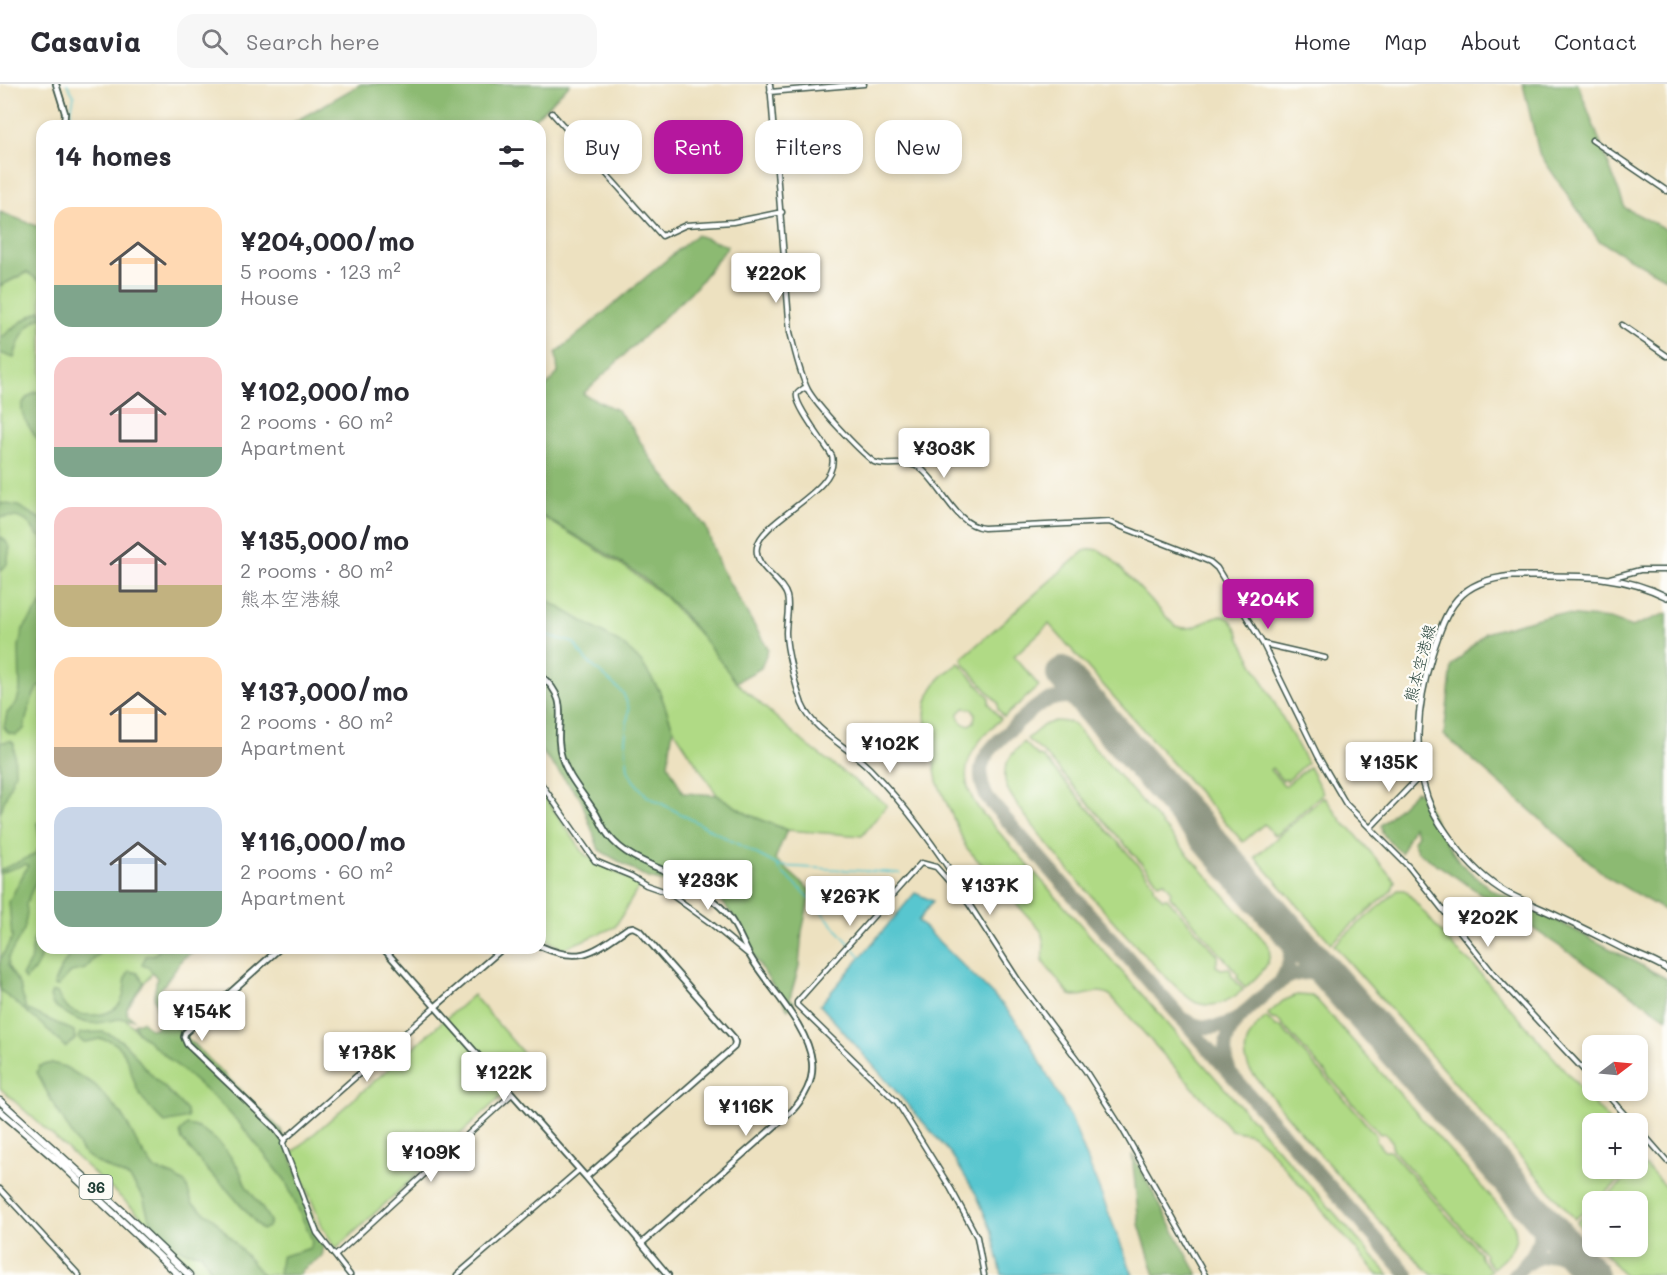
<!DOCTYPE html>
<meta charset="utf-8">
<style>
:root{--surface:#fff;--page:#f7f7f7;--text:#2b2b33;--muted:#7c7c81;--line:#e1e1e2;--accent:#b5179e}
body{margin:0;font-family:Mali,"Klee One",sans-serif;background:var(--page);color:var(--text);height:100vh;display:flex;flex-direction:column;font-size:22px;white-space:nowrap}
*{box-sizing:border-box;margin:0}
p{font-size:20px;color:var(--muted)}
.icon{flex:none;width:33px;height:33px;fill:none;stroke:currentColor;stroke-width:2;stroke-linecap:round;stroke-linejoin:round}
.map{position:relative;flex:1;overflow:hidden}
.details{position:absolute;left:36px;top:36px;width:510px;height:834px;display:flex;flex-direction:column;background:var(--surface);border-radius:18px;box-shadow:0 3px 9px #0003}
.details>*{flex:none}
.banner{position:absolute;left:564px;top:36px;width:570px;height:54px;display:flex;gap:12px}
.needle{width:39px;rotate:74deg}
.controls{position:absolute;left:1582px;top:951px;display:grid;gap:12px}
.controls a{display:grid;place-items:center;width:66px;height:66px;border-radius:12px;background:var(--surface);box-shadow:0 3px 9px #0003;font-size:30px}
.price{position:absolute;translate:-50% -51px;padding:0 14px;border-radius:6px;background:#fff;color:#222;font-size:20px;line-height:39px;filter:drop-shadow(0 2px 3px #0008)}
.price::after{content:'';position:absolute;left:50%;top:36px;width:18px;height:14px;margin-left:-9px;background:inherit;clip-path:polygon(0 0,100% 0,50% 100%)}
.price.on{background:var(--accent);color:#fff}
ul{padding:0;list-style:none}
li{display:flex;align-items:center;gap:18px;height:150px;padding:0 18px}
li span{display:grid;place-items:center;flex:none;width:168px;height:120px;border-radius:18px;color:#555}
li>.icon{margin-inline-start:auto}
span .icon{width:72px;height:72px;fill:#fffc;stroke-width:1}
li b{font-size:26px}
h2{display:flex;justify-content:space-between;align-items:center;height:72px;padding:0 18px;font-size:26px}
.pill{padding:0 21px;border-radius:18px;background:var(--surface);box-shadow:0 3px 9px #0003;font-size:21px;line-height:54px}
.pill.on{background:var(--accent);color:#fff}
header{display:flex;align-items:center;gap:36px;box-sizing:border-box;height:84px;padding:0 30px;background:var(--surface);border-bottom:2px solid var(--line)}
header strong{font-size:28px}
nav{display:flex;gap:33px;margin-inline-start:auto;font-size:21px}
.search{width:420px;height:54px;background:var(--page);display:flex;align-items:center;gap:15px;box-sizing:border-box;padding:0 21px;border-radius:18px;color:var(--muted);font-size:22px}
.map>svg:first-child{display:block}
.green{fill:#b0da85;stroke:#688c5c;stroke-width:1.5;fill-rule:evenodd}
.forest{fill:#8cba72;stroke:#567c53;stroke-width:1.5}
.water{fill:#59c6cf;stroke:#3c8282;stroke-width:1.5}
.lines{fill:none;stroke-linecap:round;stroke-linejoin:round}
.stream{stroke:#59c6cf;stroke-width:1.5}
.taxiway{stroke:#868f7a;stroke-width:14}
.runway{stroke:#868f7a;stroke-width:34}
.minor-casing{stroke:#3e5649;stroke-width:7}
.tertiary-casing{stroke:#3e5649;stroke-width:8}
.secondary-casing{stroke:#3e5649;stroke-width:8}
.primary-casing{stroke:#3e5649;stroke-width:9}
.minor{stroke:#fff;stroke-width:4}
.tertiary{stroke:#fff;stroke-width:4.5}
.secondary{stroke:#fff;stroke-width:5}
.primary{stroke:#fff;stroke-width:6}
.labels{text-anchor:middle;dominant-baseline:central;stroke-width:4.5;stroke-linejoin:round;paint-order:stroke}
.shield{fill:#fdfcf7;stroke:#62766e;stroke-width:1.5}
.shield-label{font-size:15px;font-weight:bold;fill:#1f3d34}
.street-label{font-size:16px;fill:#1f3d34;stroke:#fdfcf7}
</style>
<header>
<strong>Casavia</strong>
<div class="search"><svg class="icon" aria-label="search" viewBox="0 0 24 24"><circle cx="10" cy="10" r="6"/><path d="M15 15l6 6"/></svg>Search here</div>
<nav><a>Home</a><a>Map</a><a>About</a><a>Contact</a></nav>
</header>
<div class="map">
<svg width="1667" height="1191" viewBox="0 0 1667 1191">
<rect width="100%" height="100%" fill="#fdfcf7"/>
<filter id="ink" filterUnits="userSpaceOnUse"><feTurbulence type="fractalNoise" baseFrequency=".0167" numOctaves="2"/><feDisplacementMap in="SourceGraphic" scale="12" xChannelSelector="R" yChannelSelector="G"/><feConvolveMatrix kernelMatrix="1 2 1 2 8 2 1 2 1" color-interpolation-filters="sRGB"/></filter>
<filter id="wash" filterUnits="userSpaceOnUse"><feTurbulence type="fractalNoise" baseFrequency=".008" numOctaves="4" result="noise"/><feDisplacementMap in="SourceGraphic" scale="24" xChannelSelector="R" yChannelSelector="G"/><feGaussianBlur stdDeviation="1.35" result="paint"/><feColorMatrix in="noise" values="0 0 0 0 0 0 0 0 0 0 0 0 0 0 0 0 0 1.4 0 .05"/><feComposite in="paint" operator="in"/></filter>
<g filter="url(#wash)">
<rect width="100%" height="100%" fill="#ede1c0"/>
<path class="green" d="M42,181v683h132l-55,64 19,20 44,37 66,46 23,27 48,106 -31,27h-43l-208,-203 19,37 40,53 34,16 13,19 6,21 52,34 13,23h-13l-73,-71 -128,-116v-802z
M540,431l85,52 39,29 40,43 32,43 71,63 80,60 -25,31 -75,-6 -40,-16 -30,-19 -44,-67 -14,-38 -100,-82 -19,-12z
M1092,465l7,1 11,7 65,69c6,2 12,3 19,1 12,-4 27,-20 38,-5 4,5 7,10 8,17l67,124 -20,18 -1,-2 -4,1 -10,-12 -2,2 15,16 24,-19 14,26 -45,41 -4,1 -10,-11 -21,18 -194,-218 -35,32 25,30 -35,31 -6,-8v-6l-34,-39 -2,-6 122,-107z
M959,579l30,34v7l12,15c-21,18 -44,44 -31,74 3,8 8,15 13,21l406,461h-11l-112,-129 -15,-12 -20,-4 -121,-135c-15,-9 -26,5 -40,0l-27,-33 1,-18 -3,-13 -75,-84 -29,-66 -6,-37 3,-3c-14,-17 -10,-43 3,-59 5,-8 15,-13 22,-19zM964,624l8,1 3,5 -1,8 -5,3c-7,0 -11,-5 -10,-12z
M1055,637l14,1 6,4 194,220c4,20 -11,29 -24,42l-8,-11 1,-3 -68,-78 1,-6 -7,-9 -5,2 -114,-129 -18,-15 17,-14z
M1024,658l14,14 5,1 111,126v6l8,9h5l51,57 -2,11 5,3 8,-1 2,3v4l12,15c-14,11 -28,19 -46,13 -24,-9 -185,-193 -191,-218 -5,-20 5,-31 18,-43z
M540,706l45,65 55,30 -25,42 -52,22 -23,-13z
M1322,714h3l19,26 7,5 44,52 -3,9 -61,53 -76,-86z
M1398,806h6l3,2 49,58 16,14 139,159 -18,1v44l40,1 -58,50 -241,-274z
M473,911l61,71 -198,183 -13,-21 -31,-75z
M1297,911l15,1 5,4 194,220c13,21 -2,35 -18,48l-9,-11 1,-3 -93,-105v-8l-8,-8 -4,1 -102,-114 -6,-1 -4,-5 15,-13z
M1266,933l10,10h5l95,108v6l8,10h6l89,101 1,6 11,12 -5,5h-54c-65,-64 -125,-134 -182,-205 -11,-22 -1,-38 16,-53z
M1642,1082h4l21,23v86h-43l-25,-28 39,-1v-44l-37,-1z
M1593,1124v32l-16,-18z"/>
<path class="forest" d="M361,0h209l-43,42h-240z
M1523,0h55l47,124 42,22v49l-68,-38 -60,-88z
M0,128l42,16v55l-15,-11 -27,14z
M696,151l32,11 -32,41 -113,107 34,16 14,16 19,32 56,69 14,40 48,82 -7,19 -25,14c-22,-29 -44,-61 -71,-86 -36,-33 -83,-56 -125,-81v-127h5l13,-15 -2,-20z
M42,226v7c-17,6 -24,25 -28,41l-14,-5v-14c13,-12 25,-21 42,-29z
M36,308h6v54c-11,-19 -36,-40 -6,-54z
M0,419l18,3 24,14v18c-6,-3 -7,-6 -10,-11 -8,-11 -20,-11 -32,-10z
M0,453l3,1 7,9 -3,17 -7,8z
M540,512l85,50 17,17 17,27 14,38 -5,36 15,29 34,2 30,19 40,16 -12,29 36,32 -9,40 -3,35 -9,32 4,4 -6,7 -32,-49 -9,-25 -31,-42 -68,-15 -49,-28 -18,-51 -41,-50z
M42,519v80c-11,11 -15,31 -18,46l-8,6 -8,-2 -4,-6 3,-14 10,-11 3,-12 -1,-44 4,-17z
M1667,529v299l-60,-35 -163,-142 8,-69 33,-33 68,-19 57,5 22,8z
M11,657l3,3 1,28 -15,41v-69l2,-2z
M1416,707l7,4 16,36 21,32 30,26 81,39 96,51v39l-250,-167 -4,-10 4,-7 -4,-7 -12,26 -19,-20 -1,-8z
M42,737v46l-16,37 1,9 -3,17 -16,28v8l12,20 6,23 48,22 1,9 -10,7 -19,-19 -46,-38v-30l12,-22 -3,-36 19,-37 -2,-1 -26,9v-3l34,-15 7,-9 -4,-23z
M42,835c0,24 4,44 -17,61l-3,-4 10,-19v-13z
M73,864h31l-19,21 -14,3 -13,14h-4c0,-10 14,-27 19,-38z
M161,864h37l-16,11 -21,30 9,32 111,109 43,116 -2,10 -20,14 -2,5h-21l2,-18c10,-4 22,-5 30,-10l1,-7 -27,-60 -45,-56 -21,-22 -81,-70 -4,-8 8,-3 8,8 6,-1 4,-6 -6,-26 3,-18 -9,-11 -6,-2 4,-9 9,-2z
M129,887l9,2 6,10 -17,25v6l6,5c-16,-3 -29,6 -44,4 -12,-1 -26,-12 -36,-18l-3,-8 2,-5h4c5,4 5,12 10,15 14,12 45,11 55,-5 6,-11 1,-19 8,-31z
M103,948c25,8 27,19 43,37 13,14 28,27 41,42l1,7 -23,5c-9,-9 -21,-20 -27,-32 -9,-18 -9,-50 -36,-52 -5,0 -13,3 -19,3l-5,-4 2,-5z
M52,979l13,4 30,18 28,31 16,31 15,22 19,7 13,8 6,19 22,16 49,56h-49l-13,-22 -17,-2 -23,-17 -12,-16 -6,-21 -13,-19 -34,-16 -14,-10 -38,-65 -7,-15 3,-6z
M187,1041c21,2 41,26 52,44 3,5 4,12 7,17 9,12 17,22 24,35l-2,6 -6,3 -38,-44 -15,-14 -27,-32 -2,-8z
M1132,1070l66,121h-43l-16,-51z"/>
<path class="water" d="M915,809l18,8 -15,20 85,84 20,25 48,88 62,157h-131l-10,-43 -16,-38 -25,-40 -131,-149z"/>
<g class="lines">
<path class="stream" d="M67,0l7,12 -6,30
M540,549l34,10 11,16 38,34 6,15 -4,32 3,30 5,10 14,16 132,70 121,7
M779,782l-1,3 28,25 55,63"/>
<path class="taxiway" d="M1088,618c-15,-8 -32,-5 -46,1 -12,8 -23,18 -33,28 -23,21 -38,36 -21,68l420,476
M1280,898c12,-19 13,-34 6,-54
M1185,936c17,10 35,9 52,-1
M1229,985c-14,-33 12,-54 34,-73 11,-9 21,-19 35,-22 13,-3 25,1 35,7
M1528,1179c19,-12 38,-10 56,3
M1514,1191c27,-24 34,-43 13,-74"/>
<path class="runway" d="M1063,590l529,601"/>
</g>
</g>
<g filter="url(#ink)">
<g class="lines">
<defs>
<path id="minor" d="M770,0l20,248c5,19 9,40 18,58 9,16 50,60 66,72 14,6 33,-3 46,6 21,15 35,58 64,60l125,-6 77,30 24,10 7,6 46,76 55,112 28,48 63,63 83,105 101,108
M770,8l94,-8
M552,29l110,123 24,-11 47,-3 49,-10
M1592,56l75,51
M1622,241l45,31
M807,305l-3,-1c-1,1 -6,4 -7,6 -4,9 29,51 35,62 9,34 -71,63 -75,91 -4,20 26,33 30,49 3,11 -1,25 -1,37 0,17 10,54 16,71 11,27 48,44 68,65 39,40 70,84 99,131
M1610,494l30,-8h27
M1264,560l61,14
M540,698l55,79 36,15 15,9 23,8 40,29 40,33
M1371,743l51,-53
M1603,1006l30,34
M1638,1044l29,33
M0,1105l79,86
M335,1172l177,-162
M350,1191l-33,-42 -34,-89 1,-4 151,-133
M457,1191l122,-105
M984,1191l-7,-38 -26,-48 -54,-87 -100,-97v-3l124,-139 15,4 33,37 51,79 65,87 38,60 82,145"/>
<path id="tertiary" d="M56,0l9,29 -1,13
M540,591c35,28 11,50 22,83 6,19 20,34 31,51 6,8 9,19 16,27 17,22 46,30 70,41 13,6 26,17 37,26 18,14 24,35 34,53 18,31 58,69 62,106 2,19 -7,35 -20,49l-150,132
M540,862c42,19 54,5 88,-18l5,-1 6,3 94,107 2,5 -1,5 -148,130
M280,864l-95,85 -1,4 3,7 88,84 9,12
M383,864l203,229 82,98
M435,923l68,-59"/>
<path id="secondary" d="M1667,513c-52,-26 -98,-20 -155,-21 -54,5 -65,31 -80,78 -15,48 -22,108 0,156 6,12 14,23 22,34 14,19 32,37 53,49 17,9 36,16 54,25 22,10 43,21 65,32 14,6 28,11 41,19"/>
<path id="primary" d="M0,1017l121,109 68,65
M0,1027l60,52 119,112"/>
</defs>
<use href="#minor" class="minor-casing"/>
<use href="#tertiary" class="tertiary-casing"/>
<use href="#secondary" class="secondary-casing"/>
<use href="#primary" class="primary-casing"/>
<use href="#minor" class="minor"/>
<use href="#tertiary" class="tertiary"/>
<use href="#secondary" class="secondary"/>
<use href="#primary" class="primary"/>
</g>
</g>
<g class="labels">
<rect class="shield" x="79.5" y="1091" width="33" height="24" rx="4.5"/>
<g class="shield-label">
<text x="96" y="1103">36</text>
</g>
<g class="street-label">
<text transform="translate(1419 579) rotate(-75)">熊本空港線</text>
</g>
</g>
</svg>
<div class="controls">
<a><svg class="needle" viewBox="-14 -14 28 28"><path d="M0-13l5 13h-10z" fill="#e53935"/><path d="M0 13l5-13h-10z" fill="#7c7c81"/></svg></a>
<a>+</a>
<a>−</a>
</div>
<b class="price" style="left:776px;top:220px">¥220K</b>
<b class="price" style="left:944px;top:395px">¥303K</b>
<b class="price on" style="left:1268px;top:546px">¥204K</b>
<b class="price" style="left:890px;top:690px">¥102K</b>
<b class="price" style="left:1389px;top:709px">¥135K</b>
<b class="price" style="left:708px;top:827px">¥233K</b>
<b class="price" style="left:990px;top:832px">¥137K</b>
<b class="price" style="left:850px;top:843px">¥267K</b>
<b class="price" style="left:1488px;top:864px">¥202K</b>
<b class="price" style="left:202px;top:958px">¥154K</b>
<b class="price" style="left:367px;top:999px">¥178K</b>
<b class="price" style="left:504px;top:1019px">¥122K</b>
<b class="price" style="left:746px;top:1053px">¥116K</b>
<b class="price" style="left:431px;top:1099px">¥109K</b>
<div class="banner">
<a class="pill">Buy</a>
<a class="pill on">Rent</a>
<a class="pill">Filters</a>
<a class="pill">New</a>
</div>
<section class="details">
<h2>14 homes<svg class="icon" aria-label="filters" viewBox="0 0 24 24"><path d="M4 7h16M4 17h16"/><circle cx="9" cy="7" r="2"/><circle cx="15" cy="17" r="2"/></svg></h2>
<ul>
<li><span style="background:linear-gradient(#ffd9b3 65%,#7fa58c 0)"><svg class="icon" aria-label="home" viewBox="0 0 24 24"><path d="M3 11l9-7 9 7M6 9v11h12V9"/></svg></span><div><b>¥204,000/mo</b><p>5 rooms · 123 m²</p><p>House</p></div></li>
<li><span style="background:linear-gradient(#f6c9c9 75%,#7fa58c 0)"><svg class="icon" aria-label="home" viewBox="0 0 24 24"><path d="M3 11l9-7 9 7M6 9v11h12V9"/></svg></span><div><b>¥102,000/mo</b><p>2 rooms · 60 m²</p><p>Apartment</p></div></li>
<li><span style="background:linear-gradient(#f6c9c9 65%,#c2b280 0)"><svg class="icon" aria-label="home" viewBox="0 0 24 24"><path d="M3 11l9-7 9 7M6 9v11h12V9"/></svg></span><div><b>¥135,000/mo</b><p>2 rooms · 80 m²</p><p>熊本空港線</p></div></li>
<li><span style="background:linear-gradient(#ffd9b3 75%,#b9a48a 0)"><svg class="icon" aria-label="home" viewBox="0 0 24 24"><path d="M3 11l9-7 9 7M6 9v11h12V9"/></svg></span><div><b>¥137,000/mo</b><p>2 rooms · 80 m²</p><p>Apartment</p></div></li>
<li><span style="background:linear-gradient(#c9d6e8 70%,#7fa58c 0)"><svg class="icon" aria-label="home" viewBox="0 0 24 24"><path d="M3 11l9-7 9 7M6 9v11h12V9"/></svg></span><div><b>¥116,000/mo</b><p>2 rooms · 60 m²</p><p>Apartment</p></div></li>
</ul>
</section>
</div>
